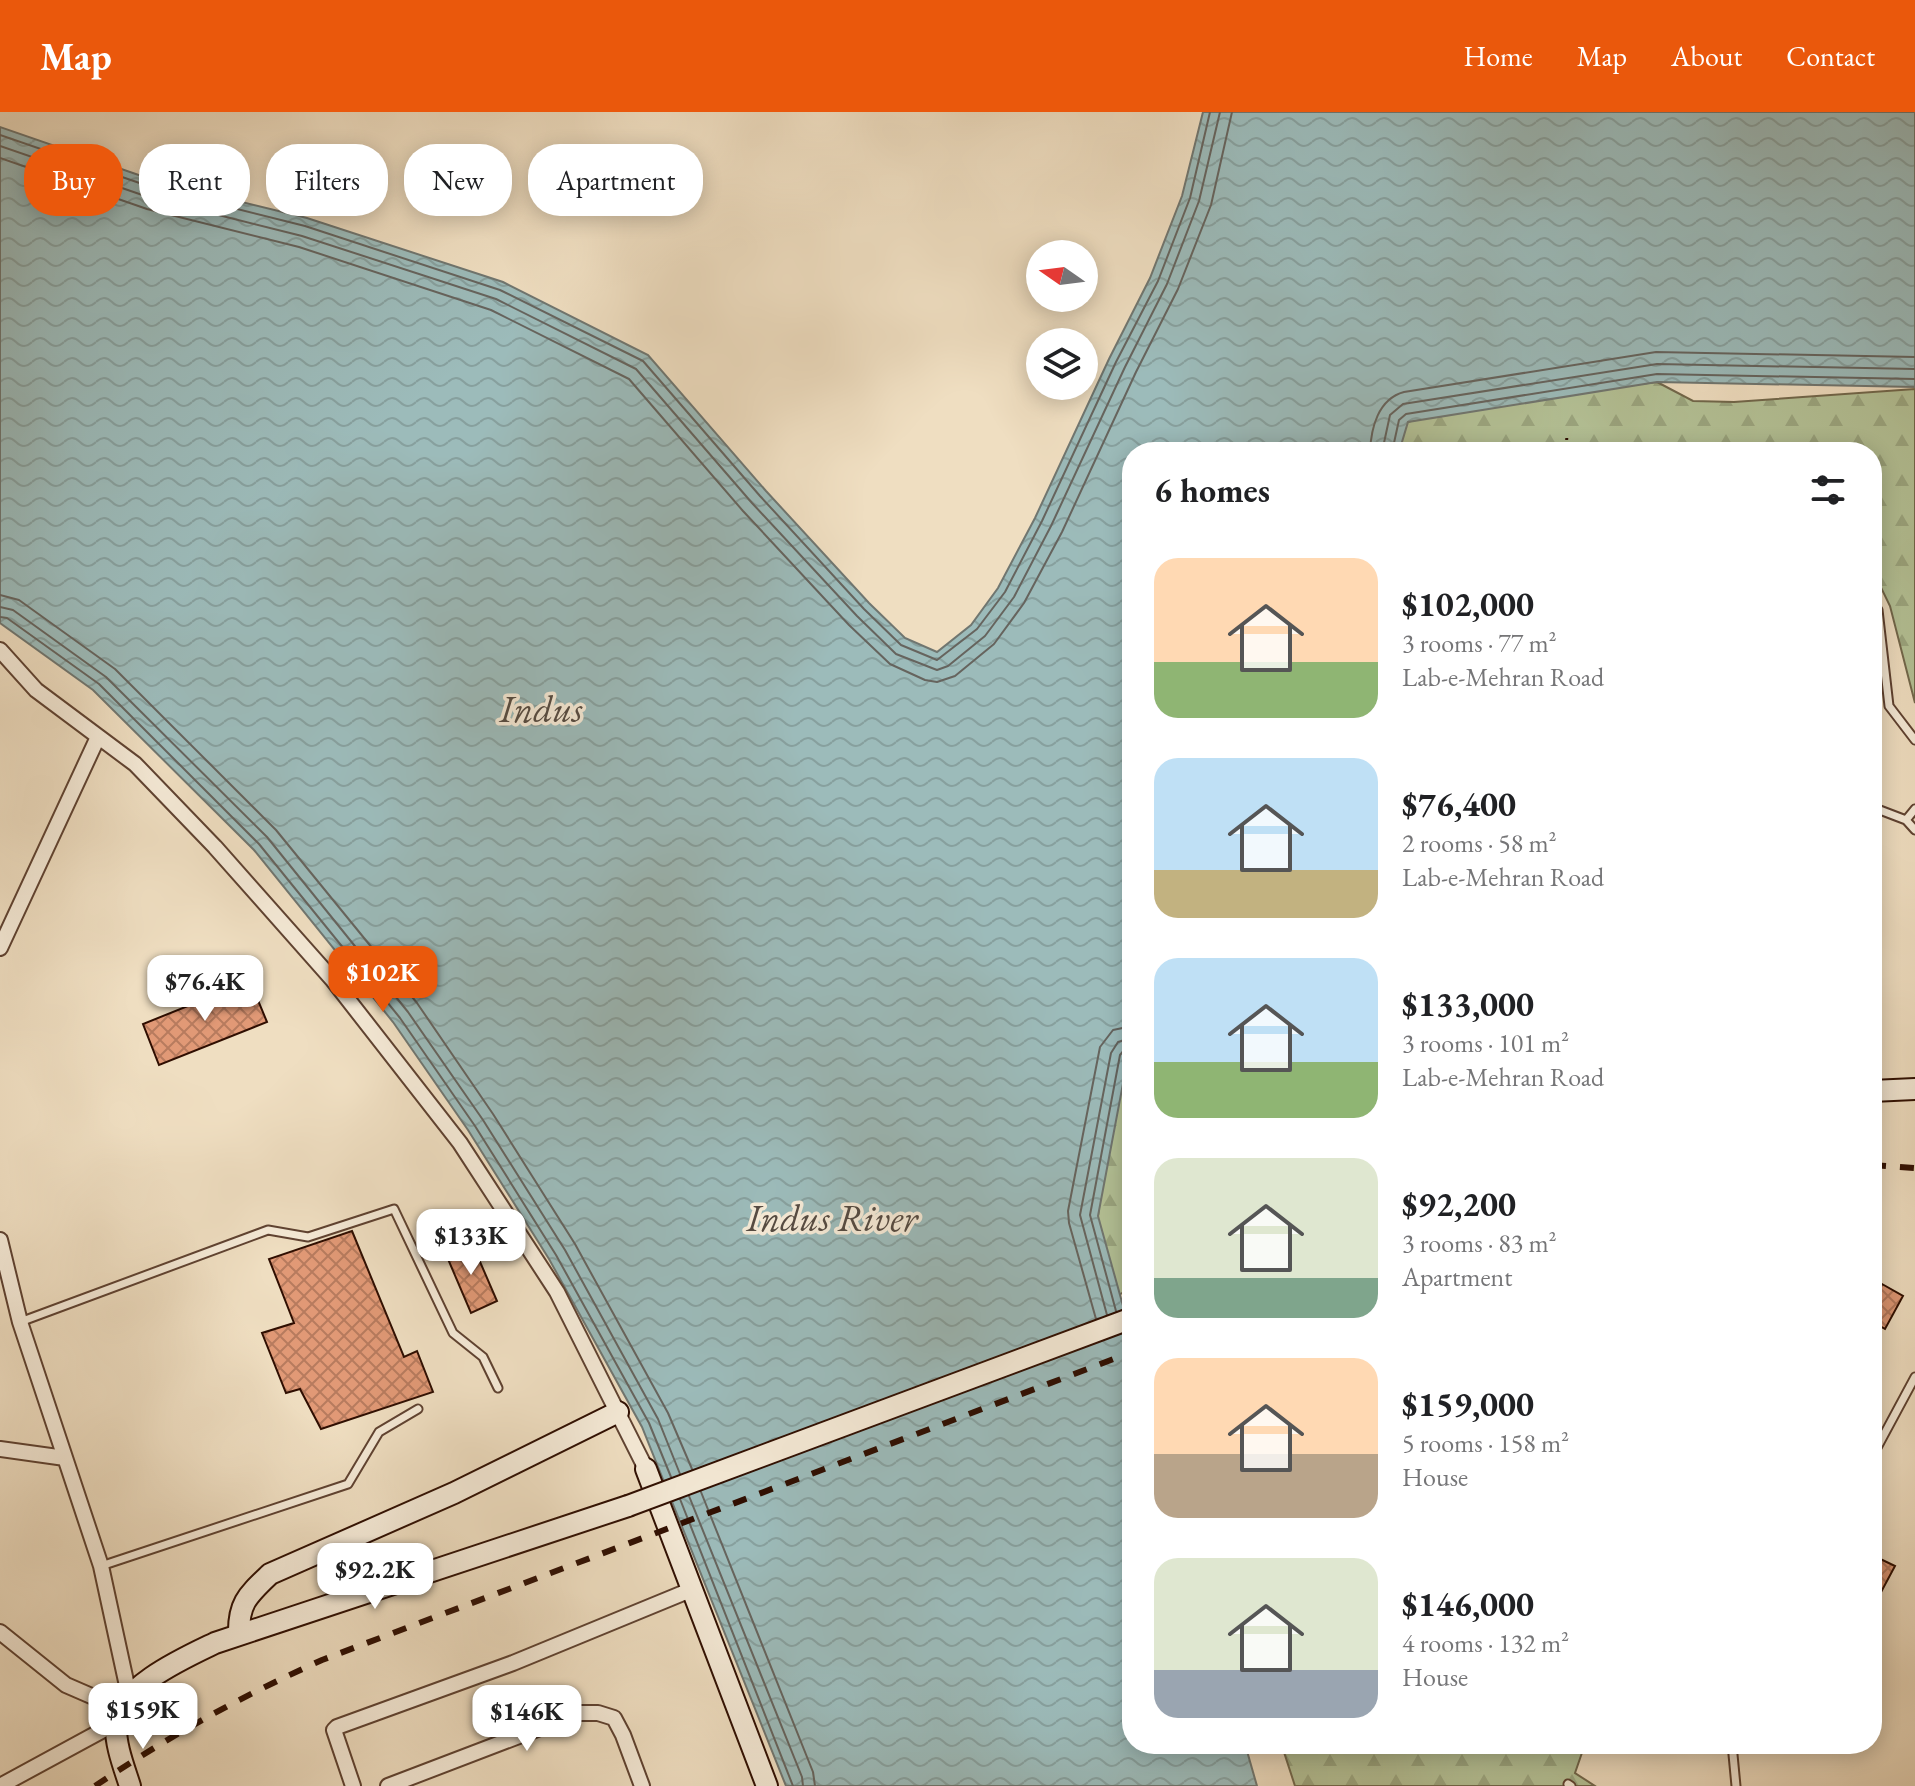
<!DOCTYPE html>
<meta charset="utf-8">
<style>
:root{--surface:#fff;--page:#f2f2f2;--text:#202124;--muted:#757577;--accent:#ea580c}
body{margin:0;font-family:"EB Garamond",serif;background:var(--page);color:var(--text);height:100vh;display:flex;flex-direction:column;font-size:30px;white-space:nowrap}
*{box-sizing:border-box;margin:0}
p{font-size:26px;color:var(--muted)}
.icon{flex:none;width:44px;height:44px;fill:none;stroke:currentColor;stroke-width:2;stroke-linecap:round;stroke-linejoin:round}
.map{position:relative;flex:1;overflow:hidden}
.details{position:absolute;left:1122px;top:330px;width:760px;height:1312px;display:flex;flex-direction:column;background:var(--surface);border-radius:32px;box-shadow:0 4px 20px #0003}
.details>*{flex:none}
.hud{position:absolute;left:24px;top:32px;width:760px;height:72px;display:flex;gap:16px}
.needle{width:52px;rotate:284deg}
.tools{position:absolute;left:1026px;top:128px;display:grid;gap:16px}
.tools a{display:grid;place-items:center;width:72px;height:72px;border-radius:50%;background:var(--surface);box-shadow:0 4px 20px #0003;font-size:40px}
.price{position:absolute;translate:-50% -68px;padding:0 18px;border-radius:16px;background:#fff;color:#222;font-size:26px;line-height:52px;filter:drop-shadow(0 2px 4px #0008)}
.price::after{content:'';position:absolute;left:50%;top:48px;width:24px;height:18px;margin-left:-12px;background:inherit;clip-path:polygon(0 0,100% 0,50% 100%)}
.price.active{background:var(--accent);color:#fff}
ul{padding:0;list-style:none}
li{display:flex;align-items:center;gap:24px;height:200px;padding:0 32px}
li span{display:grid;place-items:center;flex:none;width:224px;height:160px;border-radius:24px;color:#555}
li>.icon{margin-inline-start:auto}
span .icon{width:96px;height:96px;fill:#fffc;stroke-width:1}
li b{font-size:34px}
h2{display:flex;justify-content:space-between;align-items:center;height:96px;padding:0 32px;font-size:34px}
.chip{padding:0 28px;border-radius:32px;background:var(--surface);box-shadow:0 4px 20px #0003;font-size:28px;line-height:72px}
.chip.active{background:var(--accent);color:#fff}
header{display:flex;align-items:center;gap:48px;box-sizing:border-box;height:112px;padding:0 40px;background:var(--accent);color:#fff}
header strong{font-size:38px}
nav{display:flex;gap:44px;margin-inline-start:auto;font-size:28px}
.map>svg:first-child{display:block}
.forest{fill:url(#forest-firs);stroke:#72684c;stroke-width:2}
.water{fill:url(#water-waves);stroke:#707670;stroke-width:2}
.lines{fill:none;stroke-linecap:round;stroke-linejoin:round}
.shore{stroke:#66645e;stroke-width:2}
.building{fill:url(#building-cross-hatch);stroke:#2f0e01;stroke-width:2}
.lane-casing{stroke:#5f4231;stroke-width:11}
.street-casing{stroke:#5f4231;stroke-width:18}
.secondary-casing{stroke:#2f0e01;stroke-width:24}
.path{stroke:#2f0e01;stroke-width:3;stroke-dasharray:2 4;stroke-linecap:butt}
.lane{stroke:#f5ead7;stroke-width:7}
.street{stroke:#f5ead7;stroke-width:14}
.secondary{stroke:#f5ead7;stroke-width:20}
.rail{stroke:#2f0e01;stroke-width:6;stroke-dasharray:14 14;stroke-linecap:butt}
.secondary-bridge-casing{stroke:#2f0e01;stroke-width:24;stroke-linecap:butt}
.secondary-bridge{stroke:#f5ead7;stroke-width:20}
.labels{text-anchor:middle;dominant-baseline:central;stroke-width:7;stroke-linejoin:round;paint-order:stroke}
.water-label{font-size:38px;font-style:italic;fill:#554b42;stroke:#f5ead7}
</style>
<header>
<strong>Map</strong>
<nav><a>Home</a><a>Map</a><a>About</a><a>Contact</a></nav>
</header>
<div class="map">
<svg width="1915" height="1674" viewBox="0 0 1915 1674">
<defs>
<pattern id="forest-firs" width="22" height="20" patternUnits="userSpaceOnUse" patternTransform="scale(2)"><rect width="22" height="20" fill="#b4c297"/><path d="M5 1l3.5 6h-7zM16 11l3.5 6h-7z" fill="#9ba680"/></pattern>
<pattern id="water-waves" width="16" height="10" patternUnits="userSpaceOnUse" patternTransform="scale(2)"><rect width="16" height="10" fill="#9cbbba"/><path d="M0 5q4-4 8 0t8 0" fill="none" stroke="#87a09e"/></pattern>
<pattern id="building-cross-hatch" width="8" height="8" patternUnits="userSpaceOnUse" patternTransform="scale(2)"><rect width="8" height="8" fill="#e19976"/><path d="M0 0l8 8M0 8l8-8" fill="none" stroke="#b77b5e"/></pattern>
</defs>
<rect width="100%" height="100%" fill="#efdec1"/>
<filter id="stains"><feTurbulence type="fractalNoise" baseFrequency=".0025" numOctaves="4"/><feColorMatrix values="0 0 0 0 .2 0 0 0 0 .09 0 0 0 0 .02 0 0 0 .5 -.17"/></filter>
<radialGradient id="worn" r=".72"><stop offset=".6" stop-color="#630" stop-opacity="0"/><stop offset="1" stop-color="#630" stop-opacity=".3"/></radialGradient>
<path class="forest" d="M1657,270l36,19 41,1 181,-13v314l-25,-97 -18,-37v-117h-490l25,-30 101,-23z
M1132,826v349l-36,22 2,-93z
M1286,1632h299l-10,29 20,13h-300l-12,-37z"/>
<path class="water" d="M1203,0h712v275l-258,-5 -249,40 -9,30h-267v584l-34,180 34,122v406h113l12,42h-471l-144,-359 -93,-168 -81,-129 -75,-108 -139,-172 -161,-160 -93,-67v-496l156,54 151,37 196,64 145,73 118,136 103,112 36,35 32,14 34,-27 27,-37 37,-70 74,-159 41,-81 32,-82z"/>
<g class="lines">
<path class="shore" d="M0,23l154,53 151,38 195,64 143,71 117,135 104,113 37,36 36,15 40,-31 28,-37 37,-71 74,-159 42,-81 32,-83 20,-86
M0,34l151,52 151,38 194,63 140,70 116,134 105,113 39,38 41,16 11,-4 37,-30 29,-39 37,-71 74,-159 42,-83 32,-83 21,-89
M0,46l147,51 152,38 192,63 138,69 114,132 106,114 41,39 35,16 12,2 18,-6 39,-32 30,-41 38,-71 74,-160 42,-83 33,-84 21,-93
M1370,340c1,-24 8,-53 34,-60l252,-40 259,5
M1382,340l8,-37 13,-11 254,-40 258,5
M1392,340l7,-32 7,-6 251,-40 258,5
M0,483l19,5 96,69 161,161 141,173 76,111 82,130 93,169 24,56
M0,495l13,3 93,67 161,160 141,175 75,108 82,130 93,169 22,55
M0,505l7,1 92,66 160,160 141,174 75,108 81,129 93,168 22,54
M1116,1199l-26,-96 30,-160 5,-6 7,-1
M1107,1203l-27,-100 31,-162 7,-11 14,-4
M1096,1207l-27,-96 -1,-12 32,-164 13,-17 19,-4
M701,1380l112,280 2,14
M689,1384l113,281 1,9
M680,1387l113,287"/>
</g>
<path class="building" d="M250,869l17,41 -108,43 -16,-41z
M352,1119l52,126 13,-6 16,41 -112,37 -21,-40 -14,4 -24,-60 32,-10 -25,-64z
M471,1129l26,60 -26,12 -26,-61z
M1882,1172l21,12 -18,33 -13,-7v-21z
M1872,1443l23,11 -23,43z"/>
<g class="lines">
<defs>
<path id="lane" d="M1872,489l6,9 11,96 26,34
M1872,695l34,13 9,10
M1906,708l9,-11
M20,1210l248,-92 40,7 86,-28 59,124 30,24 15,31
M1872,1345l43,-80
M101,1454l247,-82 31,-52 39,-23
M1732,1632l4,42
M1568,1672l3,2"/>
<path id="street" d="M0,538l36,40 99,74 80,83 117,132 128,164 97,149 89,177
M0,836l98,-211
M0,1128l20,82 81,244 28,129
M0,1337l65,9
M0,1520l66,53 53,23
M0,1674l116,-63
M353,1674l-19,-56 3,-3 176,-64 180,-74
M388,1674l191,-73h19l16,5 9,17 19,51"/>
<path id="secondary" d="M1872,979l43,-2
M646,1357l121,317
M239,1523c-1,-32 9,-40 31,-61l184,-81 164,-81
M130,1674c-6,-19 -15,-41 -14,-62 2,-37 70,-67 99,-81l413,-137"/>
</defs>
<use href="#lane" class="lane-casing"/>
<use href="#street" class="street-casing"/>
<use href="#secondary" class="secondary-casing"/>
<path class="path" d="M1566,340l1,-18"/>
<use href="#lane" class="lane"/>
<use href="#street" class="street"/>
<use href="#secondary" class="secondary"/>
<path class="rail" d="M1872,1053l43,3
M95,1674c74,-50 145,-89 227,-126l810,-308"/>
<defs>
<path id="secondary-bridge" d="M628,1394l504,-188"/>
</defs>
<use href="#secondary-bridge" class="secondary-bridge-casing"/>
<use href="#secondary-bridge" class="secondary-bridge"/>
</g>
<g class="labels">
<g class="water-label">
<text x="541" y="596">Indus</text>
<text x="832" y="1105">Indus River</text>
</g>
</g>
<rect width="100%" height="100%" filter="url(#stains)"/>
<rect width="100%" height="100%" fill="url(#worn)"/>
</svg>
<div class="tools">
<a><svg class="needle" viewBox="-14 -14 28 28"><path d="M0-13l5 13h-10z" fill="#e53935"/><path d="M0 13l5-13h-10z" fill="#757577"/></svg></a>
<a><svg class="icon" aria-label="layers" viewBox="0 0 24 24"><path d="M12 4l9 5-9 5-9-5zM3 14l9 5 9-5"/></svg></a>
</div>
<b class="price active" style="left:383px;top:902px">$102K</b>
<b class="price" style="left:205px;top:911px">$76.4K</b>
<b class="price" style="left:471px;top:1165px">$133K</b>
<b class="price" style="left:375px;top:1499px">$92.2K</b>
<b class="price" style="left:143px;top:1639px">$159K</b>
<b class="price" style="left:527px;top:1641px">$146K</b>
<div class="hud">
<a class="chip active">Buy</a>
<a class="chip">Rent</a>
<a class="chip">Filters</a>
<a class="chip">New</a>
<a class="chip">Apartment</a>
</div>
<section class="details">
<h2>6 homes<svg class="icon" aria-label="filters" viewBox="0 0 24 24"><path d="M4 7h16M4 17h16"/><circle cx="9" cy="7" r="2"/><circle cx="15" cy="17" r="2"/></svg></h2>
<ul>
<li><span style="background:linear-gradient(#ffd9b3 65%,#8fb573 0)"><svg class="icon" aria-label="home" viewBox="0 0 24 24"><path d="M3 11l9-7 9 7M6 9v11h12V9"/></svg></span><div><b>$102,000</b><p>3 rooms · 77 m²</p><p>Lab-e-Mehran Road</p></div></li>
<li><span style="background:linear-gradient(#bfe0f5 70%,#c2b280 0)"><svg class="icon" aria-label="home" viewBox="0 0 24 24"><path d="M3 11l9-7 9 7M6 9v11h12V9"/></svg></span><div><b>$76,400</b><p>2 rooms · 58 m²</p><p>Lab-e-Mehran Road</p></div></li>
<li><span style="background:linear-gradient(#bfe0f5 65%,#8fb573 0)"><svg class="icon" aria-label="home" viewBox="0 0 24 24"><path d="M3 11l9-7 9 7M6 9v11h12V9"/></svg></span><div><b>$133,000</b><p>3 rooms · 101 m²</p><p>Lab-e-Mehran Road</p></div></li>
<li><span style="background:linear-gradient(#dfe7d0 75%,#7fa58c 0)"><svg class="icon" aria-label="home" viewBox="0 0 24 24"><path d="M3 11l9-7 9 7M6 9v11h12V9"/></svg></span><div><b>$92,200</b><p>3 rooms · 83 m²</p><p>Apartment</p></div></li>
<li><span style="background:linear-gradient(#ffd9b3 60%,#b9a48a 0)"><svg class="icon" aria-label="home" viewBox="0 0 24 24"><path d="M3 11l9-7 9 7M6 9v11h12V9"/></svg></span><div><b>$159,000</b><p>5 rooms · 158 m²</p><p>House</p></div></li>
<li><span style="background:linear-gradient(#dfe7d0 70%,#9aa5b1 0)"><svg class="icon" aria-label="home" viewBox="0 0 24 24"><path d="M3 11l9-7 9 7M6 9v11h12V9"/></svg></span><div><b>$146,000</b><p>4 rooms · 132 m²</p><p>House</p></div></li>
</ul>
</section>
</div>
